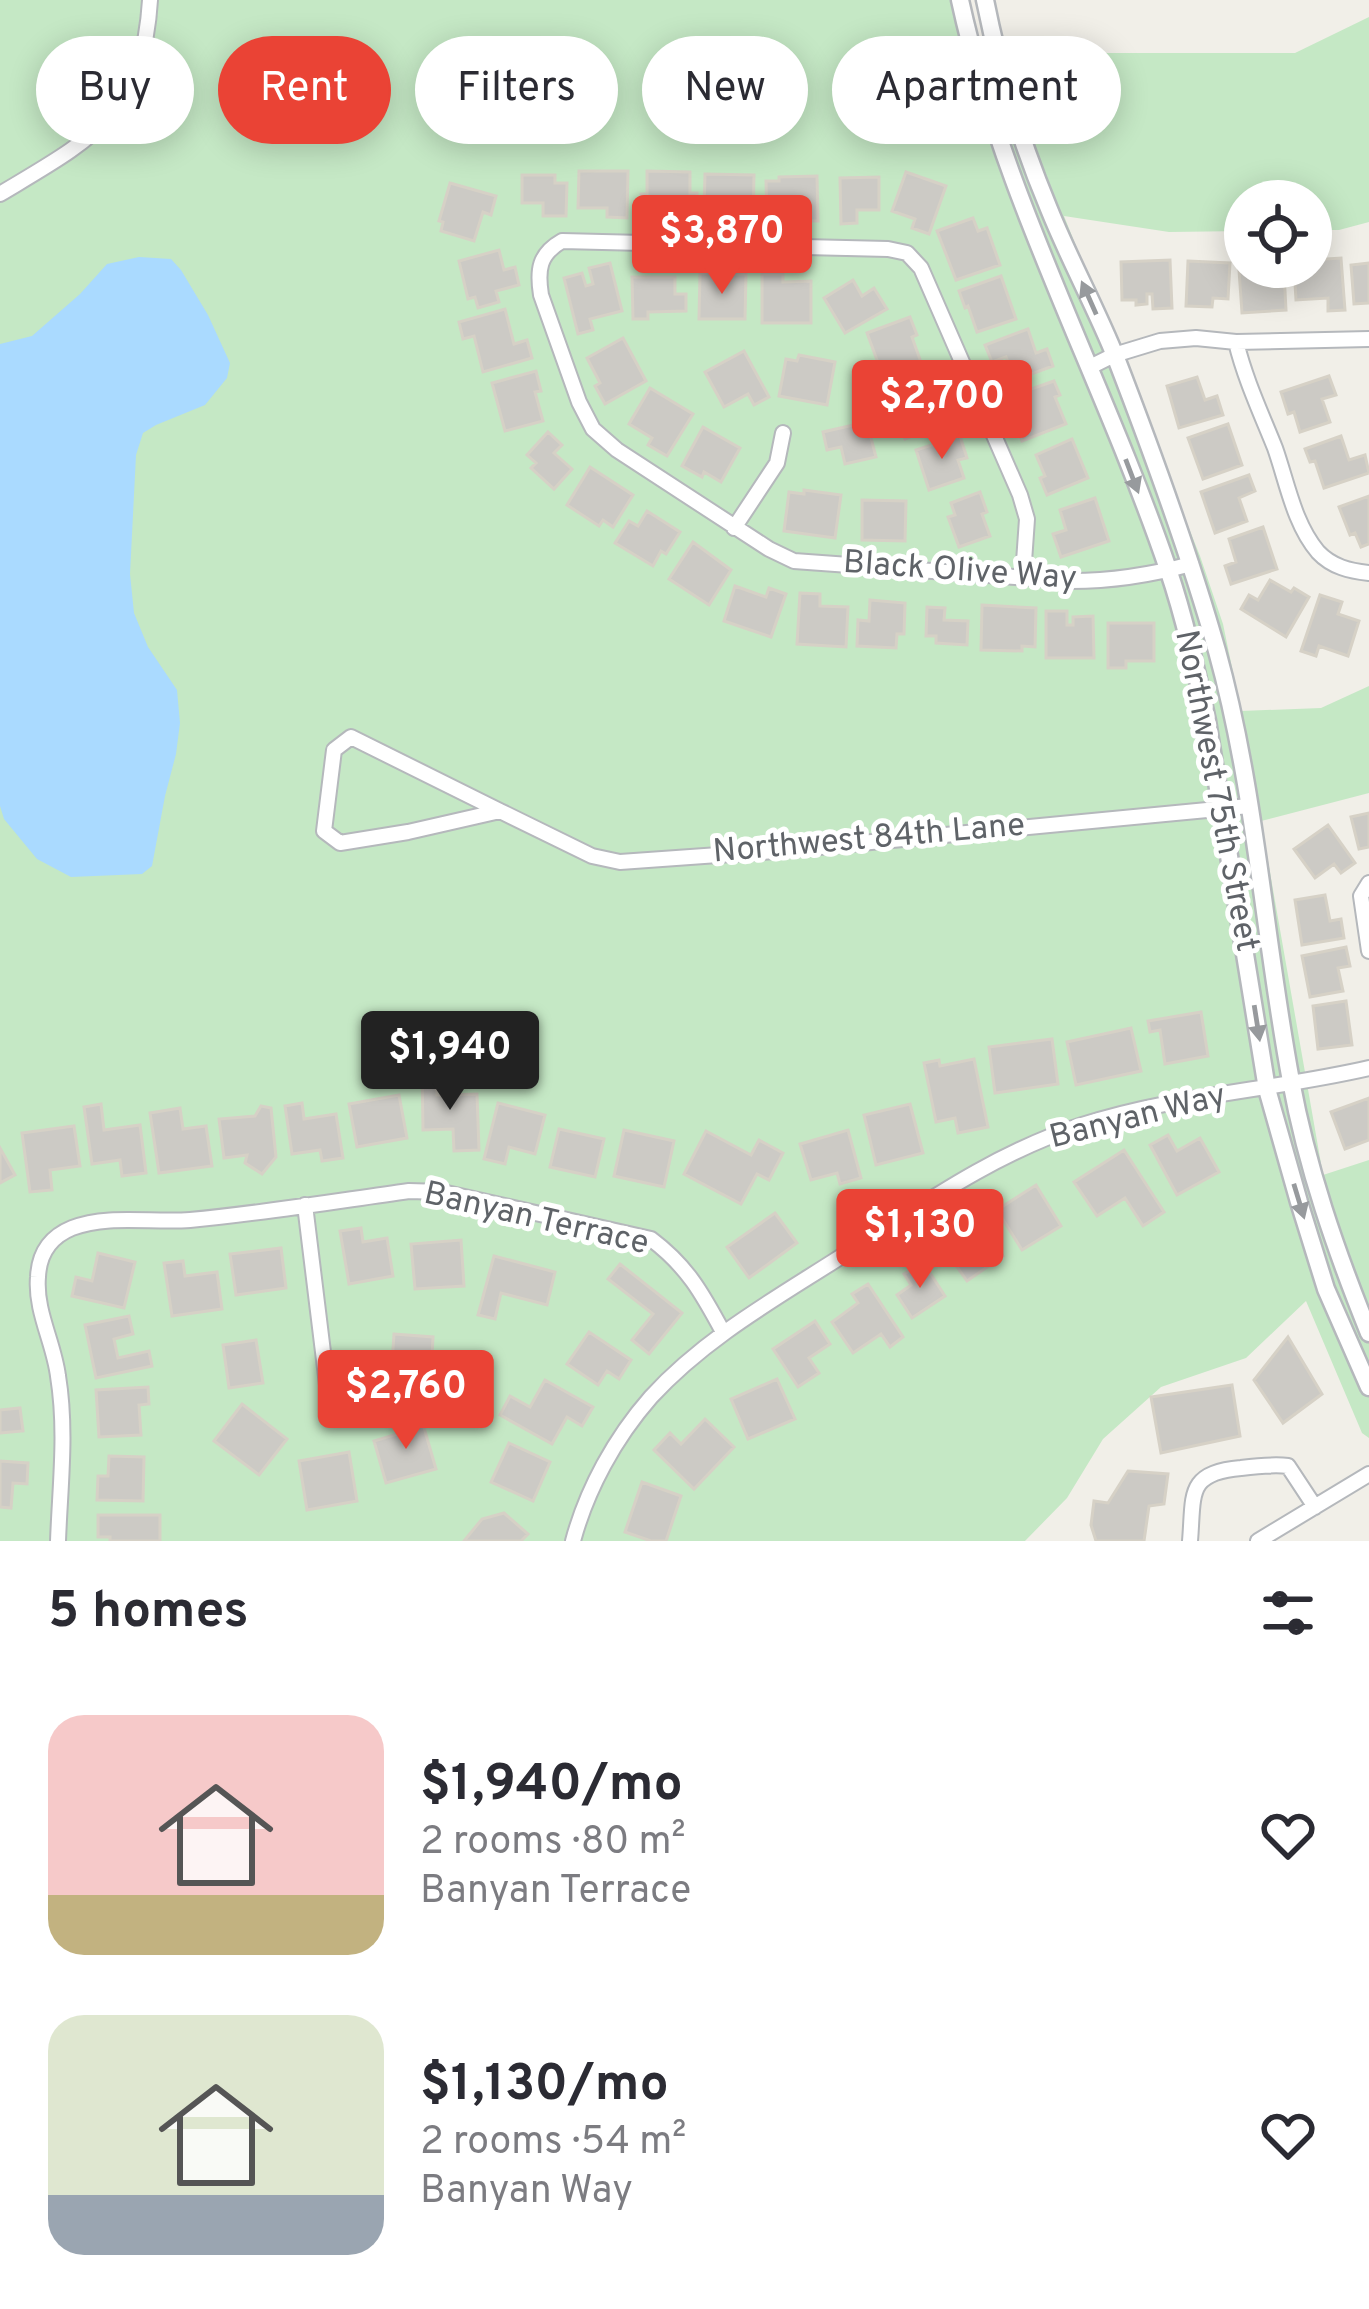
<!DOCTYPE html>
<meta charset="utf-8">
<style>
:root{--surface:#fff;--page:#f7f7f7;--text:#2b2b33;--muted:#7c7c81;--accent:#ea4335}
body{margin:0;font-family:Overpass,sans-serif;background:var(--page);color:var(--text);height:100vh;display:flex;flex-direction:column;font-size:45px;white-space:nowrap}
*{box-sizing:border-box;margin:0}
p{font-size:39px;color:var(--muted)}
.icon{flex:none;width:66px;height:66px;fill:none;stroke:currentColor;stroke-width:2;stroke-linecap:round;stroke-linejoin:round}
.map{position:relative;height:1541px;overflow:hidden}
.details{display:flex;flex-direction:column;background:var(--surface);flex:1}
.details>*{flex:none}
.hud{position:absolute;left:36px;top:36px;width:1299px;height:108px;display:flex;gap:24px}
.fabs{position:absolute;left:1224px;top:180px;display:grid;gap:24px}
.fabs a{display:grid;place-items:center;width:108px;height:108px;border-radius:50%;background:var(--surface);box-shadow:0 6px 30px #0003;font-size:60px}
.price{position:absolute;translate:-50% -102px;padding:0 27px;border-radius:12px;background:var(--accent);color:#fff;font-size:39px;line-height:78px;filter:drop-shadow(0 3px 6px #0008)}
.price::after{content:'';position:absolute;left:50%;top:72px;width:36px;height:27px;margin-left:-18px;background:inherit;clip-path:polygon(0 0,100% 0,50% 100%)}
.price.active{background:#222;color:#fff}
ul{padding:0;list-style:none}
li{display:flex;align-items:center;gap:36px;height:300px;padding:0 48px}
li span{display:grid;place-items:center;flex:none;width:336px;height:240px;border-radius:36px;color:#555}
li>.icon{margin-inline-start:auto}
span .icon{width:144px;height:144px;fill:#fffc;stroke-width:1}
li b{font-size:51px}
h2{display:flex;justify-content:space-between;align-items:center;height:144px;padding:0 48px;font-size:51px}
.pill{padding:0 42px;border-radius:54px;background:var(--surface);box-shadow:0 6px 30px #0003;font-size:42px;line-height:108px}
.pill.active{background:var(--accent);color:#fff}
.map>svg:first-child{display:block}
.green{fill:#c5e8c5}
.water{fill:#aadaff}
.building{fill:#cccac5;stroke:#d6d1c6;stroke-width:3}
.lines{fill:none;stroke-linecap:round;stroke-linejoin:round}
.minor-casing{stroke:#b5b8bc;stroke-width:18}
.tertiary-casing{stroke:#b5b8bc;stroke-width:21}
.minor{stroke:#fff;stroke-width:14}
.tertiary{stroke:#fff;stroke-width:16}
.oneway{fill:#979a9d}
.labels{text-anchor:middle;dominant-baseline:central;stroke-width:10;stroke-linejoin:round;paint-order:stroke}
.street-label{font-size:33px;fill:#5f6368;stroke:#fff}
</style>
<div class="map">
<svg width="1369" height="1541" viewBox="0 0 1369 1541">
<rect width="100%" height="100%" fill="#f1efe8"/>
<path class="green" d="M0,0h951l12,53h332l74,-36v205l-30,8h-28v-29h-66v30l-76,1 -105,-16 136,340 23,68 18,87 80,-3 48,-22v107l-108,28 62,354 46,-15v278l-7,-5 -56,-132 -60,57 -85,29 -58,52 -36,59 -42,43h-1025z"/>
<path class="water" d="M139,257l32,2 10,11 27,45 22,48 -3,15 -22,27 -49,20 -13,8 -7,22 -6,119 4,39 14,34 29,43 3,33 -4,31 -11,42 -13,70 -10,8 -71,3 -34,-18 -33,-40 -4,-13v-462l32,-8 48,-42 27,-30z"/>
<path class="building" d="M579,171h49l-1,47 -20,-1v-9h-29z
M647,171l43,1v21h7l-1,24h-55v-23h6z
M906,172l40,14 -17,48 -17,-6 3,-9 -23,-8z
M705,174l49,1 -1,47 -20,-1v-10l-29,-1z
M522,175h33v8h12l-1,33h-23v-13h-21z
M817,176l1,45 -51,-1 -1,-39h13v-4z
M879,177v33h-22v13l-16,1 -1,-46z
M450,183l46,13 -5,19 -8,-3 -9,29 -33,-10 2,-9 -4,-1z
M973,218l5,13 9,-3 13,37 -44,15 -19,-49z
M499,250l5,20 11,-3 4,18 -23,6 3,11 -21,6 -3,-11 -7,2 -9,-38z
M1341,258l4,52 -17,1v-13l-32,2 -2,-33h17v-7z
M1170,260l2,48 -19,1 -1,-15h-5v10l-11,1v-5h-14l-1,-38z
M1188,261l42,2 -2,36 -15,-1 -1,9 -26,-1z
M610,263l12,48 -32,8 3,11 -15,4 -14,-56 18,-5 4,13 7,-2 -4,-16z
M1369,263v40l-15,1 -3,-39z
M1263,268v6l21,-2 2,38 -44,3 -3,-43z
M700,273h15v5h12v-4h19l-1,45h-46z
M762,274h21v8l28,-1v42h-49z
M1001,276l15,43 -39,13 -9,-26 -3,2 -6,-17z
M632,277h43v17h11v17l-38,1v7h-15z
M853,280l9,16 12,-8 13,21 -42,24 -21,-35z
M505,309l9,35 13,-4 5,18 -49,14 -9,-36 -11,3 -4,-17z
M910,317l7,18 -5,2 10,28 -38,14 -17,-46z
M1028,329l8,24 11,-4 6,17 -38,14 -9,-23 -14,5 -7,-17z
M623,338l23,43 -41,23 -10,-18 5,-3 -13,-25z
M744,351l25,46 -15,8 -6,-11 -24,13 -19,-35z
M799,355l36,7 -8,43 -48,-9 7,-37 11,2z
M536,371l5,20 -6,1 8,29 -38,10 -13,-48z
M933,372l18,49 -46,18 -6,-17 4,-1 -12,-33z
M1329,376l7,19 -14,4 8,23 -30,10 -6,-20 -6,2 -7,-22z
M1197,377l8,23 12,-4 6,19 -44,13 -12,-42z
M1054,381l6,14 -5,2 11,27 -44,17 -7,-19 7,-3 -8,-24z
M650,388l43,26 -26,42 -19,-11 4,-7 -23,-14z
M862,423l3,12 5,-1 6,23 -31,7 -4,-17 -14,3 -4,-18z
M1228,424l14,41 -39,14 -15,-41z
M703,427l37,21 -19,34 -17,-10 -2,5 -20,-11z
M548,432l14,13 -8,8 18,16 -18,20 -23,-21 5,-5 -9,-8z
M960,436l7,22 -9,2 6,18 -35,12 -13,-40z
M1341,436l8,24 16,-5 4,18 -45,15 -9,-27 -5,1 -5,-13z
M1072,439l16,39 -41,17 -7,-17 5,-2 -9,-21z
M590,467l43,28 -20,32 -10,-7 -4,6 -32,-21z
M1249,475l6,16 -16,7 8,23 -32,12 -14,-41z
M804,490l37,5 -6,43 -51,-7 5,-39 15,2z
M980,492l7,20 -5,2 8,22 -31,11 -11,-30 7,-2 -4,-12z
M1369,496v48l-8,3 -6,-14 -5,2 -11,-28z
M1095,498l14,43 -48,16 -8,-23 13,-4 -6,-20z
M862,500l44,1 -1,40 -43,-1z
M647,511l33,21 -14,22 -5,-3 -8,15 -38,-23 14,-22 9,5z
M1263,527l14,42 -46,15 -6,-18 11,-4 -7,-23z
M693,542l38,28 -22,35 -40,-26z
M1270,580l21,12 3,-4 15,9 -23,40 -45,-28 8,-14 9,5z
M735,586l31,11 3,-9 17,6 -15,43 -47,-16z
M800,593l20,1v12l28,1 -2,40 -49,-3z
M1320,595l22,7 -4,12 21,7 -11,35 -29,-10 -3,10 -15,-5z
M870,600l35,3 -1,31h-7l-1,14 -39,-2 1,-26 11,1z
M982,605l54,3 -1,39 -13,-1v5l-41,-1z
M927,607l18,1 -1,12 24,1 -1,24 -31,-2v-7h-10z
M1046,611h21v14h6v-8l20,-1 1,42h-48z
M1108,623h46v38h-28v7h-18z
M1369,813v34l-10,2 -8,-32z
M1328,825l27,38 -14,10 -7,-9 -19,14 -21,-29z
M1325,895l5,26 11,-2 3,19 -42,7 -7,-45z
M1346,947l4,19 -12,2 5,23 -33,6 -8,-41z
M1346,1001l6,44 -34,4 -5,-43z
M1201,1012l7,44 -43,8 -5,-34 -10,2 -2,-11z
M1131,1028l10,43 -65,14 -9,-43z
M1052,1039l6,45 -63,9 -6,-46z
M974,1059l14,68 -30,6 -3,-15 -19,4 -12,-59 15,-3 1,6z
M422,1068h14l1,27 40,-1 2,56 -25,1 -1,-22 -30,1z
M399,1095l8,43 -50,9 -8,-43z
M1369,1098v42l-24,9 -14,-37z
M302,1103l2,16 32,-5 7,44 -21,3 -2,-11 -28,4 -7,-48z
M498,1103l47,12 -10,39 -26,-7 -4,17 -21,-5z
M101,1104l3,26 36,-5 6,48 -24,3 -2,-16 -28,4 -8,-57z
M910,1104l13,49 -47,12 -12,-50z
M261,1106l10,2 5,49 -14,17 -17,-11 2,-8 -23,3 -5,-39 36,-3z
M180,1108l3,21 23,-3 6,40 -53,7 -9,-60z
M74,1126l6,40 -30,4 2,20 -22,2 -8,-59z
M559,1129l45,10 -9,38 -45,-10z
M624,1130l50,11 -10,46 -50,-11z
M848,1130l13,48 -21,6 -3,-11 -26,7 -11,-36z
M706,1131l45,24 8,-15 24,13 -14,27 -12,-6 -16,30 -57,-30z
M1168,1135l9,16 23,-13 19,34 -42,23 -27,-50z
M0,1148l15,27 -15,8z
M1124,1150l40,62 -21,14 -18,-28 -28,18 -23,-34z
M1036,1185l25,41 -39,24 -25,-40z
M775,1213l22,30 -48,35 -22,-31z
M974,1214l29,42 -36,25 -29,-41z
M361,1228l2,14 24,-4 6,38 -44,8 -9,-53z
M461,1240l3,46 -49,3 -4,-45z
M281,1248l5,40 -50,7 -6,-41z
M98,1253l37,9 -11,46 -52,-12 4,-19 16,4z
M494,1256l61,16 -8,33 -46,-12 -6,26 -17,-4z
M183,1261l2,15 32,-4 5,37 -50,7 -8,-53z
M923,1262l22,34 -33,22 -15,-23 14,-10 -7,-11z
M620,1264l62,49 -33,41 -17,-14 21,-26 -45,-35z
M868,1284l35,53 -13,10 -9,-13 -28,19 -21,-31 26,-19 -6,-9z
M129,1316l4,18 -19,5 4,19 31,-7 3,15 -56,12 -11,-53z
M815,1321l15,23 -21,14 10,15 -21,14 -25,-38z
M589,1332l42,28 -12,19 -12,-8 -9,14 -31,-21z
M394,1334l39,3 -1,19 -11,-1 -1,29 -45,-3 2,-18 15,1z
M1288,1337l34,57 -39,29 -29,-43z
M256,1340l7,43 -34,5 -6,-43z
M777,1379l18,40 -47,20 -17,-40z
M545,1380l48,27 -11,19 -15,-9 -15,27 -52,-29 10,-19 20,11z
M1232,1385l8,51 -79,17 -10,-56z
M148,1387l1,17 -10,1 2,30 -42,2 -3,-47z
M242,1404l45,35 -28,36 -45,-34z
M20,1408l3,23 -23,2v-23z
M420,1414l16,55 -50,14 -12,-42 33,-10 -4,-13z
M705,1419l29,28 -40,42 -40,-39 16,-17 11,11z
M509,1443l41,19 -17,39 -42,-19z
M349,1452l8,49 -50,9 -8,-49z
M109,1456l35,1 -1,44 -46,-1 1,-24h10z
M0,1461l28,2 -1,21 -14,-1 -2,25 -11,-1z
M1128,1471l40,3 -4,30 -15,2 -5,35h-48l-5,-16 3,-24 14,2z
M642,1482l39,14 -15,45h-15l-26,-9z
M504,1513l24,21 -7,7h-57l18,-22z
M98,1515h62v26h-50v-4h-12z"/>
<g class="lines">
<defs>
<path id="minor" d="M0,194c90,-54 143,-78 150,-194
M1236,342c9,37 25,71 39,106 12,34 19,76 43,104 14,15 32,19 51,21
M1090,367l24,-12 46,-14 36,-3 40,4 133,-3
M734,528l43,-65 6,-30
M1023,576l4,-57 -7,-24 -99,-227 -14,-15 -19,-4 -326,-8c-23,13 -25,29 -21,54l38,107 14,27 24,21 152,99 25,12 277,20c42,0 80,-6 120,-17
M500,811l-149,-74 -17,13 -10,81 16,12 68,-11 92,-21 92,45 28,6 168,-12 461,-44
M1369,883l-8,13 8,55
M305,1205l24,196
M58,1541c2,-55 9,-110 0,-165 -4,-33 -23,-65 -20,-99 1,-23 12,-40 34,-49 36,-14 80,-5 118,-8 74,-7 147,-19 219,-29l33,1 209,47c36,27 51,54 72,93
M573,1541c14,-52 42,-103 78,-144 54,-59 124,-98 191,-141 77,-49 152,-103 240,-131 93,-30 192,-35 287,-57
M1190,1541c4,-47 -4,-68 51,-73 16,-2 32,-4 47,-2l27,41
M1258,1541l111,-67"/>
<path id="tertiary" d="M960,0c43,198 143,378 208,569 17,50 28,101 39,152l60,368 32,113 27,87 43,98
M985,0c14,71 36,142 64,209 20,50 47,99 67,149 37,96 73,194 101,293 39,140 47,287 74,430 16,87 45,170 78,252"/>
</defs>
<use href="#minor" class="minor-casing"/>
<use href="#tertiary" class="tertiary-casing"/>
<use href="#minor" class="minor"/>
<use href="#tertiary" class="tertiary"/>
</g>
<defs><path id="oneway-solid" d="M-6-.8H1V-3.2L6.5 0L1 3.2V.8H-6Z" transform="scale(3)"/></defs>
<g class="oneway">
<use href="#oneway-solid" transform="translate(1089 298) rotate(-114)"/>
<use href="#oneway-solid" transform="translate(1132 476) rotate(69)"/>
<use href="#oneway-solid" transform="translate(1257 1023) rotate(81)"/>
<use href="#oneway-solid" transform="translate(1299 1201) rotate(73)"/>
</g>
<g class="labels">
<g class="street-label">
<text transform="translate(960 572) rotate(4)">Black Olive Way</text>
<text transform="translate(1215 791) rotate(79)">Northwest 75th Street</text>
<text transform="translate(869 840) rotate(-5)">Northwest 84th Lane</text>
<text transform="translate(1138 1118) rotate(-14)">Banyan Way</text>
<text transform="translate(536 1220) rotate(13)">Banyan Terrace</text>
</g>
</g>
</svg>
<div class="fabs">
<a><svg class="icon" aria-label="locate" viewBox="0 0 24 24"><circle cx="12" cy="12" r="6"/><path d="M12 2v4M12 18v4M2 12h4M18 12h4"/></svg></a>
</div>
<b class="price" style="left:722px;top:297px">$3,870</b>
<b class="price" style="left:942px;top:462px">$2,700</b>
<b class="price active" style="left:450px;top:1113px">$1,940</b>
<b class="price" style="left:920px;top:1291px">$1,130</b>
<b class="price" style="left:406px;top:1452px">$2,760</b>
<div class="hud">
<a class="pill">Buy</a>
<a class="pill active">Rent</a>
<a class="pill">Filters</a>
<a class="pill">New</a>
<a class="pill">Apartment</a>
</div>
</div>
<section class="details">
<h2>5 homes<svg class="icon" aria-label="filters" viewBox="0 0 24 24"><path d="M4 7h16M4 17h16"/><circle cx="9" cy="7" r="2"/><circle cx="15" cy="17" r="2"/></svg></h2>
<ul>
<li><span style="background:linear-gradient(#f6c9c9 75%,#c2b280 0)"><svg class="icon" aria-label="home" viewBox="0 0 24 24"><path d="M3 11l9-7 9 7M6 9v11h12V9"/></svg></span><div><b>$1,940/mo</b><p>2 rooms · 80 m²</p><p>Banyan Terrace</p></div><svg class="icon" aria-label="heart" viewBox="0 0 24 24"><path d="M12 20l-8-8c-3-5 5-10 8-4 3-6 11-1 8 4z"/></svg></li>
<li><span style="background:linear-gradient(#dfe7d0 75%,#9aa5b1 0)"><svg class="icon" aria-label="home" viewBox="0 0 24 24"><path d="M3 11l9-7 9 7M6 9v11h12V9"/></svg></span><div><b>$1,130/mo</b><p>2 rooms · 54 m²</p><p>Banyan Way</p></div><svg class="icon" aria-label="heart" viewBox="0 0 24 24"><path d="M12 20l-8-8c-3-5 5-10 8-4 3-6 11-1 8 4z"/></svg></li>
</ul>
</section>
